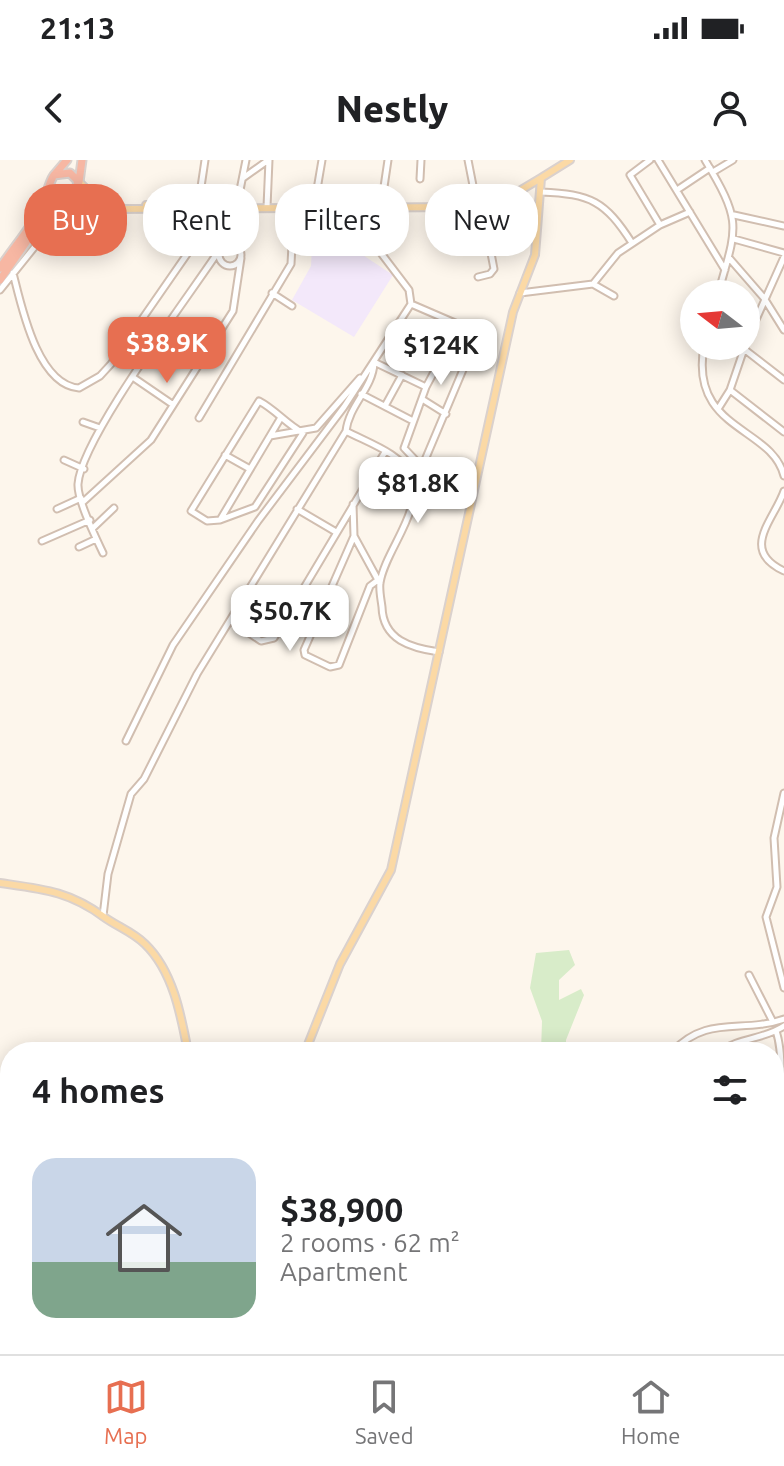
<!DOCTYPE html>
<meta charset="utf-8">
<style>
:root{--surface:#fff;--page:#f2f2f2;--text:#202124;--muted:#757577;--line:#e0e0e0;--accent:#e76f51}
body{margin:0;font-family:Ubuntu,sans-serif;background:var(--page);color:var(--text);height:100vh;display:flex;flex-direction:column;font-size:30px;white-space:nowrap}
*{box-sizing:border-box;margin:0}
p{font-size:26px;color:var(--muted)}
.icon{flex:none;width:44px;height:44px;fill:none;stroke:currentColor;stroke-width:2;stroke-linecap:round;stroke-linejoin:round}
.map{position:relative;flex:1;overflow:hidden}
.panel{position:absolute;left:0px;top:882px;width:784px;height:312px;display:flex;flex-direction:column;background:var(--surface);border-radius:32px 32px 0 0;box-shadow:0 4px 20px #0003}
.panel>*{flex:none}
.guide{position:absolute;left:24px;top:24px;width:736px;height:72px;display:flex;gap:16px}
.needle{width:52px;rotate:286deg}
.tools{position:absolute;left:680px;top:120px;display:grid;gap:16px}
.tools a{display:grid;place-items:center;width:80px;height:80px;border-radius:50%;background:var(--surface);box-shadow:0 4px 20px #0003;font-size:40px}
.price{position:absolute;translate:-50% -68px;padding:0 18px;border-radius:16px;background:#fff;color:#222;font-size:26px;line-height:52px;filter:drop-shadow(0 2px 4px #0008)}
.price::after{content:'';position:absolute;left:50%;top:48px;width:24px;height:18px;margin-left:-12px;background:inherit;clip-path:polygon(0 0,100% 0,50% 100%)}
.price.current{background:var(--accent);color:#fff}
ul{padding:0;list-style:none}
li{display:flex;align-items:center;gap:24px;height:200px;padding:0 32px}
li span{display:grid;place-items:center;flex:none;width:224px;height:160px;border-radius:24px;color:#555}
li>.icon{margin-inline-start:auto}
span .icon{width:96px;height:96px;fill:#fffc;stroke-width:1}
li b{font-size:34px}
h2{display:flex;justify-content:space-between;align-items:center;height:96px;padding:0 32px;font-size:34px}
.chip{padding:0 28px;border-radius:32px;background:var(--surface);box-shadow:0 4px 20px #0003;font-size:28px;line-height:72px}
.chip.current{background:var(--accent);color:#fff}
.status{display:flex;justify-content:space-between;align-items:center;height:56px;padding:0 40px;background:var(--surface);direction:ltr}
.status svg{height:22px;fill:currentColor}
header{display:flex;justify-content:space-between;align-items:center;height:104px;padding:0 32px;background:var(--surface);font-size:36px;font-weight:800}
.tab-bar{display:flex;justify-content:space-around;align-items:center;height:112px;border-top:2px solid var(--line);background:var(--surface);font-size:22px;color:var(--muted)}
.tab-bar a{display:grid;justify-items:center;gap:4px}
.tab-bar .current{color:var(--accent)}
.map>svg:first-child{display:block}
.education{fill:#f3e8fa}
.green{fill:#d8ecc9}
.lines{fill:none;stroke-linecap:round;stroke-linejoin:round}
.minor-casing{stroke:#d1beb0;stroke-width:9}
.major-casing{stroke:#dad1cd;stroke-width:10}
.highway-casing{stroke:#dad1cd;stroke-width:11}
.minor{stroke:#fff;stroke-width:5}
.major{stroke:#fbd9a5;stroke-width:6}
.highway{stroke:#f7b7a3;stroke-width:7}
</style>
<div class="status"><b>21:13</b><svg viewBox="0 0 49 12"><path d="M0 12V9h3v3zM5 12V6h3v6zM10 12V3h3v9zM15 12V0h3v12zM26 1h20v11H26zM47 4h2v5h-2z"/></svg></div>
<header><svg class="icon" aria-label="back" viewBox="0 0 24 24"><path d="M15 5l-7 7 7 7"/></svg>Nestly<svg class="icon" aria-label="person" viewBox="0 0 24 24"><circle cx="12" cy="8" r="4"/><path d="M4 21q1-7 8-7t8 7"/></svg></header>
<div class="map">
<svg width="784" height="1194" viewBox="0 0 784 1194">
<rect width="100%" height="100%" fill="#fdf6ec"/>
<path class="education" d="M343,82l50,33 -39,62 -62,-37 19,-34 1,-21 24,3z"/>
<path class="green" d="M569,790l6,15 -16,15v20l22,-11 3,6 -18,45v12h-25l1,-31 -12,-33 6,-35z
M0,954l10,4v208l-8,28z
M419,1184h111l4,10h-115z"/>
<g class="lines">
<defs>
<path id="minor" d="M468,0l9,46
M650,0l-20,15 30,50
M658,0l67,110
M705,0c38,63 32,66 13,134
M713,12l20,-12
M243,18l24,-17
M420,19l1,-19
M677,30l33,-22
M541,32c50,2 64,9 91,51
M198,47l7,-47
M267,47l2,-47
M314,47l8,-47
M381,47l7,-47
M734,55l50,11
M734,79l50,14
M219 95a11 11 0 1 1 22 0a11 11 0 1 1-22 0Z
M230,84l12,-30 -2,-24 6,-30
M730,99l34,39 20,32
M13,113c8,31 24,112 66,115l21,-12 11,-12 108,-156
M478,117l12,-3 4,-5 -12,-63
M593,124l21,12
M0,130l53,-66 48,-14
M272,133l20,13
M520,133l73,-9 25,-31 42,-28 30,-13
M411,144l51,22 11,20 -59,140
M746,182l38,-85
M704,186c-15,85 68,80 80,130
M744,189l40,31
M374,202l52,25
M134,218l38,26
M730,230l54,42
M361,234l52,27
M422,239l24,15
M385,246l17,-31
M718,249l12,-19 15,-44
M199,258l92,-154 3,-57
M83,262l17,6
M346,271c20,11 57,23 65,45 13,35 -26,74 -31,107 -1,7 1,16 2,24 1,33 29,41 57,45
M270,276l46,-8 44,-50
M225,295l25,14
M64,300l20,9
M421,306l-17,-18 22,-61 33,-62
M784,331c-10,29 -45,59 0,80
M83,342l68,-62 82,-129 8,-53
M353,344l1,32 -50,114 1,5 25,12 9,-2 31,-79 8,-6 2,3
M57,349l24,-11
M297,349l39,23
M220,360l35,-13 48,-74c-18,-10 -27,-23 -44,-32l-68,110 16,10 13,-1 60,-101
M93,368l21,-20
M354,376l24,44
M42,381l48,-21
M79,387l17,-8
M103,393c-7,-15 -26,-53 -25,-69 3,-46 112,-189 142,-235
M231,461l30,20 13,-3 111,-186
M126,581l47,-96 85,-124 86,-114 67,-103 -2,-14 -63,-83
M784,633l-10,45 3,49 -11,30 18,71
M103,756l5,-42 23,-80 13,-15 53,-105 149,-243c3,-26 27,-43 28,-68
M749,815l24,47
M672,892c36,-38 69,-18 112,-33
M719,892c21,-15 44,-12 65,-26
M774,975c8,-25 10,-81 2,-104"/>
<path id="major" d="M77,20l22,21 16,4
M66,40l40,9 360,-2 40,-8 35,-21
M146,45h29
M38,69l15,-14 31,-7
M0,723c42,6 69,8 104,34 14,10 29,15 41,27 28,27 36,71 43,108
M305,892l35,-88 51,-94 122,-558 22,-57 6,-77 29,-18
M160,1194v-10
M252,1194l4,-10"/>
<path id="highway" d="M55,14l12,-14
M79,22l3,-22
M0,108c14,-21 32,-41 43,-63 4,-10 5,-21 11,-30l16,-2 7,7 1,10 -8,9 -10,1 -7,-5 -3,-11
M0,120l45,-65 21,-15"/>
</defs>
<use href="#minor" class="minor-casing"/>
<use href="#major" class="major-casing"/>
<use href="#highway" class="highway-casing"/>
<use href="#minor" class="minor"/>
<use href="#major" class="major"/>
<use href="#highway" class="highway"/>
</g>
</svg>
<div class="tools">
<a><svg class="needle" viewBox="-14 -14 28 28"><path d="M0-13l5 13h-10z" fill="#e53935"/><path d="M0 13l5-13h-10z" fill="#757577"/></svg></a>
</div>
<b class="price current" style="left:167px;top:225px">$38.9K</b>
<b class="price" style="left:441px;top:227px">$124K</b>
<b class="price" style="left:418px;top:365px">$81.8K</b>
<b class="price" style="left:290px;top:493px">$50.7K</b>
<div class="guide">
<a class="chip current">Buy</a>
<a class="chip">Rent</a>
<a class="chip">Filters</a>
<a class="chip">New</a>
</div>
<section class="panel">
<h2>4 homes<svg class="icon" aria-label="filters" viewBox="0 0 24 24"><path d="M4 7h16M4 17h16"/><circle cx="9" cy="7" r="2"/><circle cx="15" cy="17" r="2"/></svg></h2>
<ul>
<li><span style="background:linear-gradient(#c9d6e8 65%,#7fa58c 0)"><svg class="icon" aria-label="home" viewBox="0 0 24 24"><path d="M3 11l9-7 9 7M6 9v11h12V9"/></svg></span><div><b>$38,900</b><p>2 rooms · 62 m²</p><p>Apartment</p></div></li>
</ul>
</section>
</div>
<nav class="tab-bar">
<a class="current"><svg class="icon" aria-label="map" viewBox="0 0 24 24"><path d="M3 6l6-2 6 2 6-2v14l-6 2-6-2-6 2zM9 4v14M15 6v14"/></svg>Map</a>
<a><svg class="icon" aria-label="saved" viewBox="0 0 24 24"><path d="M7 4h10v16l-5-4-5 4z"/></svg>Saved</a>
<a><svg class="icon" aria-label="home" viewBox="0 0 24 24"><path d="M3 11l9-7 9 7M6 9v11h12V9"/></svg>Home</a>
</nav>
